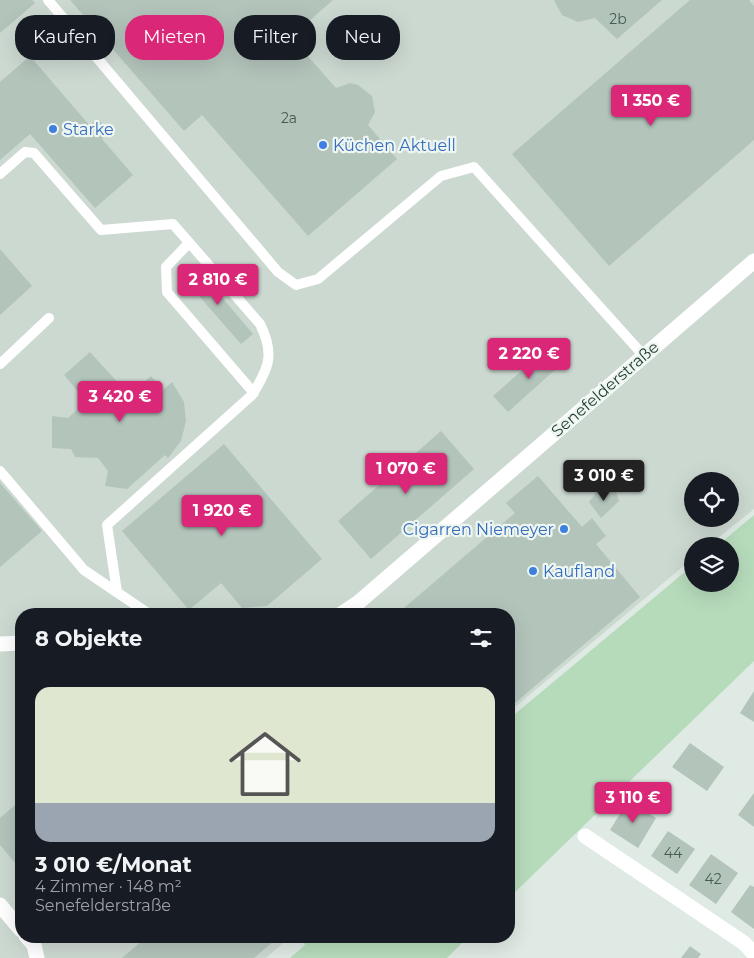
<!DOCTYPE html>
<html lang="de">
<meta charset="utf-8">
<style>
:root{--surface:#171b24;--page:#242831;--text:#f1f3f6;--muted:#9ea1a6;--accent:#db2777}
body{margin:0;font-family:Montserrat,sans-serif;background:var(--page);color:var(--text);height:100vh;display:flex;flex-direction:column;font-size:19px;white-space:nowrap}
*{box-sizing:border-box;margin:0}
p{font-size:16px;color:var(--muted)}
.icon{flex:none;width:28px;height:28px;fill:none;stroke:currentColor;stroke-width:2;stroke-linecap:round;stroke-linejoin:round}
.map{position:relative;flex:1;overflow:hidden}
.details{position:absolute;left:15px;top:608px;width:500px;height:335px;display:flex;flex-direction:column;background:var(--surface);border-radius:20px;box-shadow:0 5px 20px #0002}
.details>*{flex:none}
.guide{position:absolute;left:15px;top:15px;width:500px;height:45px;display:flex;gap:10px}
.fabs{position:absolute;left:684px;top:472px;display:grid;gap:10px}
.fabs a{display:grid;place-items:center;width:55px;height:55px;border-radius:50%;background:var(--surface);box-shadow:0 5px 20px #0002;font-size:25px}
.price{position:absolute;translate:-50% -42px;padding:0 11px;border-radius:5px;background:var(--accent);color:#fff;font-size:16px;line-height:32px;filter:drop-shadow(0 1px 2px #0008)}
.price::after{content:'';position:absolute;left:50%;top:30px;width:15px;height:11px;margin-left:-8px;background:inherit;clip-path:polygon(0 0,100% 0,50% 100%)}
.price.current{background:#222;color:#fff}
ul{padding:0;list-style:none}
li{display:grid;align-content:center;gap:10px;height:265px;padding:0 20px}
li span{display:grid;place-items:center;height:155px;border-radius:15px;color:#555}
li>.icon{margin-inline-start:auto}
span .icon{width:90px;height:90px;fill:#fffc;stroke-width:1}
li b{font-size:21px}
h2{display:flex;justify-content:space-between;align-items:center;height:60px;padding:0 20px;font-size:21px}
.pill{padding:0 18px;border-radius:20px;background:var(--surface);box-shadow:0 5px 20px #0002;font-size:18px;line-height:45px}
.pill.current{background:var(--accent);color:#fff}
.map>svg:first-child{display:block}
.built{fill:#ccd9d1;fill-rule:evenodd}
.green{fill:#b6dbbb}
.building{fill:#b3c4bb}
.lines{fill:none;stroke-linecap:round;stroke-linejoin:round}
.service{stroke:#fff;stroke-width:10}
.minor{stroke:#fff;stroke-width:15}
.shop-dot{fill:#3f7fe0;stroke:#eef6f1;stroke-width:2}
.labels{text-anchor:middle;dominant-baseline:central;stroke-width:4.5;stroke-linejoin:round;paint-order:stroke}
.number-label{font-size:14px;fill:#445c52}
.shop-label{font-size:16px;fill:#366cbe;stroke:#eef6f1;text-anchor:start}
.street-label{font-size:16px;fill:#1f392f;stroke:#eef6f1}
</style>
<div class="map">
<svg width="754" height="958" viewBox="0 0 754 958">
<rect width="100%" height="100%" fill="#deeae3"/>
<path class="built" d="M0,0h754v509l-46,37h-16v13l-183,153v-98h-488v322h270l-25,22h-266zM692,481h38v38h-38z"/>
<path class="green" d="M754,515v146l-245,237v-179l183,-153v18h38v-38h-13z
M298,936h171l-22,22h-157l15,-13z"/>
<path class="building" d="M0,0h32l3,3 -35,30z
M70,0h263l-42,37 45,51 14,-5 8,2 14,11 3,16 -7,13 29,34 -89,77 -106,-121 -18,16z
M554,0h108l-45,39 -22,-21 -17,4 -16,-7z
M690,0h59l5,6v134l-145,126 -97,-112z
M30,56l60,70 8,-7 11,14 -7,6 31,36 -38,33 -65,-74 -30,26v-78z
M0,249l32,37 -32,29z
M197,268l56,66 -12,10 -57,-65z
M557,347l10,12 -59,53 -15,-16 34,-30 4,4z
M90,352l40,44 21,-20 12,14 9,-8 12,20 2,19 -5,20 -13,17 -3,-3 -38,34 -22,-3 3,-15 -10,-13 -23,-1 -4,-8 -19,-1v-32l16,2 18,-17 -22,-26z
M441,431l33,38 -103,90 -33,-38z
M224,444l98,115 -55,47 -25,2 -21,-25 -32,27 -67,-79z
M538,476l44,51 10,-9 14,18 -10,8 44,53 -131,111v-94h-112l118,-101 -9,-10z
M0,483l42,48 -42,36z
M599,489l17,3 3,9 -18,17 -12,-16z
M754,691v31l-14,-9z
M690,743l34,24 -17,24 -35,-24z
M754,793v34l-16,-12z
M21,800v70l-21,-25v-27z
M628,801l28,17 -18,30 -28,-18z
M668,831l27,18 -18,25 -26,-18z
M711,854l27,19 -22,31 -27,-19z
M750,885l4,2v42l-23,-17z
M148,936h132l-26,22h-132z
M690,946l11,8 -3,4h-17z"/>
<g class="lines">
<path class="service" d="M48,0l230,272 18,13 22,-6 123,-103 33,-9 170,189
M0,174l25,-22 9,1 67,77 72,-6 87,100c15,30 9,44 -8,71l-145,130 10,67
M189,243l-23,24 1,25 87,101
M0,364l49,-46
M0,471l84,99 65,44"/>
<path class="minor" d="M341,614l18,-12 395,-341
M0,644l21,-1
M585,836l159,107 10,11
M0,905l21,25
M26,936l8,9 3,13"/>
</g>
<g class="shop-dot">
<circle cx="53" cy="129" r="5"/>
<circle cx="323" cy="145" r="5"/>
<circle cx="564" cy="529" r="5"/>
<circle cx="533" cy="571" r="5"/>
</g>
<g class="labels">
<g class="number-label">
<text x="618" y="19">2b</text>
<text x="289" y="118">2a</text>
<text x="673" y="853">44</text>
<text x="713" y="879">42</text>
</g>
<g class="shop-label">
<text x="63" y="129">Starke</text>
<text x="333" y="145">Küchen Aktuell</text>
<text x="554" y="529" text-anchor="end">Cigarren Niemeyer</text>
<text x="543" y="571">Kaufland</text>
</g>
<g class="street-label">
<text transform="translate(605 389) rotate(-41)">Senefelderstraße</text>
</g>
</g>
</svg>
<div class="fabs">
<a><svg class="icon" aria-label="locate" viewBox="0 0 24 24"><circle cx="12" cy="12" r="6"/><path d="M12 2v4M12 18v4M2 12h4M18 12h4"/></svg></a>
<a><svg class="icon" aria-label="layers" viewBox="0 0 24 24"><path d="M12 4l9 5-9 5-9-5zM3 14l9 5 9-5"/></svg></a>
</div>
<b class="price" style="left:651px;top:127px">1 350 €</b>
<b class="price" style="left:218px;top:306px">2 810 €</b>
<b class="price" style="left:529px;top:380px">2 220 €</b>
<b class="price" style="left:120px;top:423px">3 420 €</b>
<b class="price" style="left:406px;top:495px">1 070 €</b>
<b class="price current" style="left:604px;top:502px">3 010 €</b>
<b class="price" style="left:222px;top:537px">1 920 €</b>
<b class="price" style="left:633px;top:824px">3 110 €</b>
<div class="guide">
<a class="pill">Kaufen</a>
<a class="pill current">Mieten</a>
<a class="pill">Filter</a>
<a class="pill">Neu</a>
</div>
<section class="details">
<h2>8 Objekte<svg class="icon" aria-label="filters" viewBox="0 0 24 24"><path d="M4 7h16M4 17h16"/><circle cx="9" cy="7" r="2"/><circle cx="15" cy="17" r="2"/></svg></h2>
<ul>
<li><span style="background:linear-gradient(#dfe7d0 75%,#9aa5b1 0)"><svg class="icon" aria-label="home" viewBox="0 0 24 24"><path d="M3 11l9-7 9 7M6 9v11h12V9"/></svg></span><div><b>3 010 €/Monat</b><p>4 Zimmer · 148 m²</p><p>Senefelderstraße</p></div></li>
</ul>
</section>
</div>
